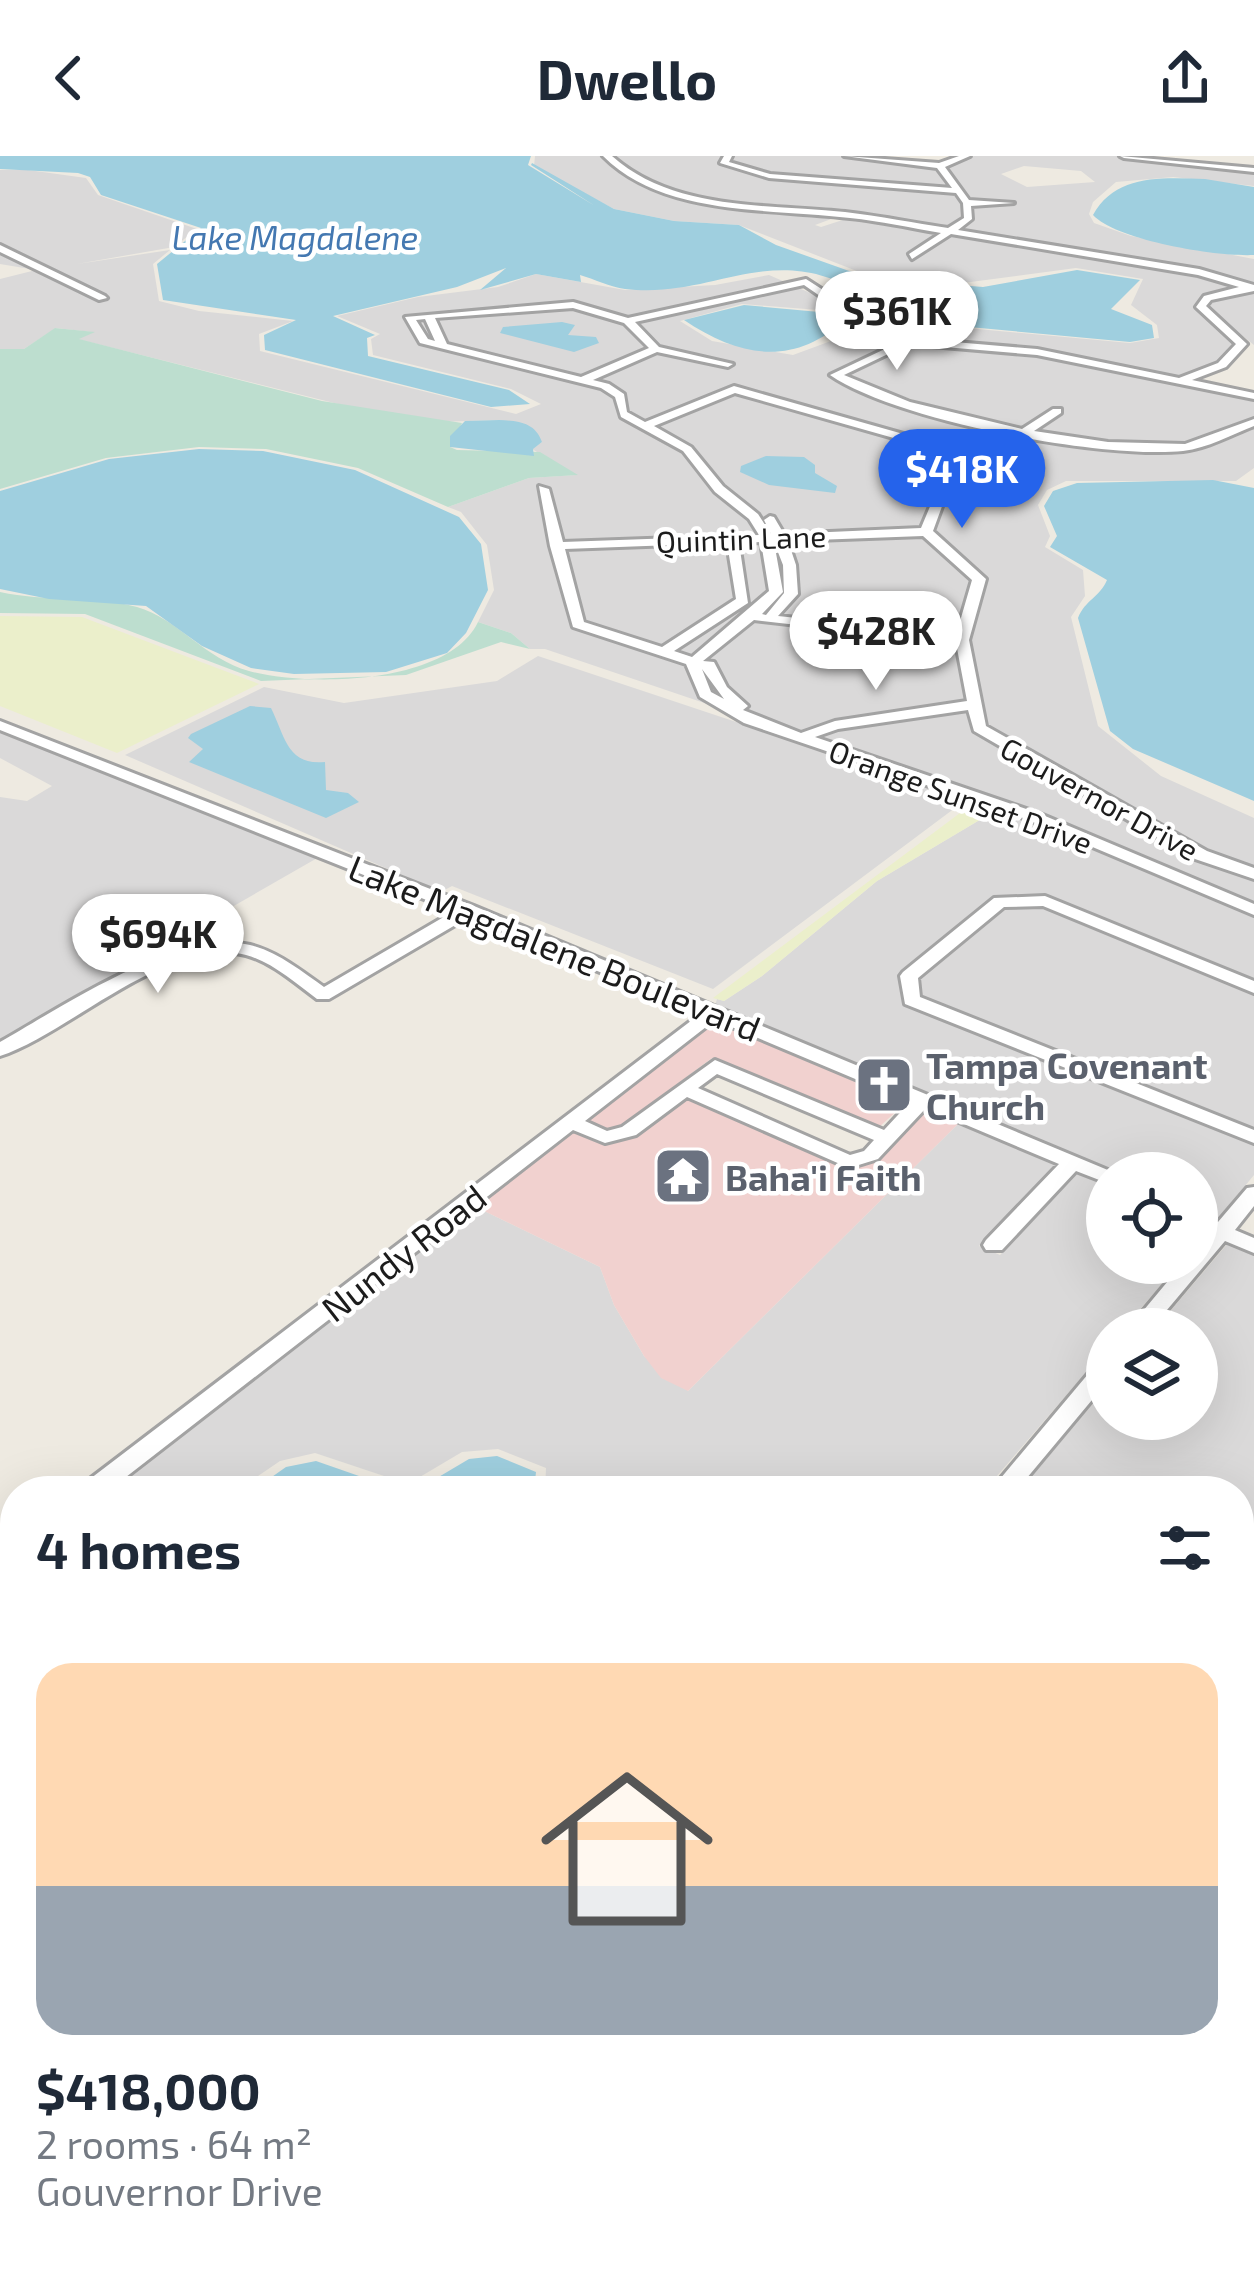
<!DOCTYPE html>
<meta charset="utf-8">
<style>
:root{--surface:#fff;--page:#f2f2f3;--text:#1f2937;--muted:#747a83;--line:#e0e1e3;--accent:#2563eb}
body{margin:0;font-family:"Exo 2",sans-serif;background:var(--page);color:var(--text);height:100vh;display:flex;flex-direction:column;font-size:45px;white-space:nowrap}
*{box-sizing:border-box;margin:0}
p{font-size:39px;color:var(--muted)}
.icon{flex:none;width:66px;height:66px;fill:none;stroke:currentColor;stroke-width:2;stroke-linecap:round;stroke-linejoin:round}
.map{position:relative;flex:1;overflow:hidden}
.side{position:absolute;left:0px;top:1320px;width:1254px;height:804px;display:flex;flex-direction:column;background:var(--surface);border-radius:48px 48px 0 0;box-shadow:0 12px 48px #0002}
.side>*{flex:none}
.buttons{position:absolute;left:1086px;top:996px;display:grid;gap:24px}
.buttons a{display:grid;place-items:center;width:132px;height:132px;border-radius:50%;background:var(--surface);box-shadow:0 12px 48px #0002;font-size:60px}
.price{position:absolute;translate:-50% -102px;padding:0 27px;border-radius:42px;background:#fff;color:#222;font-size:39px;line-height:78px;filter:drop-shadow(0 3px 6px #0008)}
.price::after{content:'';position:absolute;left:50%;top:72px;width:36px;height:27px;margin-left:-18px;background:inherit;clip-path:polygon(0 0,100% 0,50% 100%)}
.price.current{background:var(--accent);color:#fff}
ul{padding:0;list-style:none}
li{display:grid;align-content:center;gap:24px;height:636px;padding:0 36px}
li+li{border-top:3px solid var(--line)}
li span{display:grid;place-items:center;height:372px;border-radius:36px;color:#555}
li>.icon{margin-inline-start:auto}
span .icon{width:216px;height:216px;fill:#fffc;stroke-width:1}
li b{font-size:51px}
h2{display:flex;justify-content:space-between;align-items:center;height:144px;padding:0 36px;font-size:51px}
header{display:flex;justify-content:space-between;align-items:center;height:156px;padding:0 36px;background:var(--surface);font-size:54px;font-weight:700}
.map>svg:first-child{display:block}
.residential{fill:#dad9d9;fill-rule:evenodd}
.commercial{fill:#f1d1cf}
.farmland{fill:#ebefcb}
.wetland{fill:#bddecf}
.water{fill:#9fcfdf}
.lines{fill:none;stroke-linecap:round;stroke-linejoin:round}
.minor-casing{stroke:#a3a3a3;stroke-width:6}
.minor{fill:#fff;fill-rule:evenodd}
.labels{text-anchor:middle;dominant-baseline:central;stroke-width:9;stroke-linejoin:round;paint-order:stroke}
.far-street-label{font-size:30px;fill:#1c1c1c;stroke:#fff}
.far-water-label{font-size:33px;font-style:italic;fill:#4478b1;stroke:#fff}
.street-label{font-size:36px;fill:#1c1c1c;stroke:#fff}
.worship-label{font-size:36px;font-weight:bold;fill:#5b616d;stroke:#fff;text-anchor:start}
</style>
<header><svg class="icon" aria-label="back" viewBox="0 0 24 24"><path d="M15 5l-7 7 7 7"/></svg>Dwello<svg class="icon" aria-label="share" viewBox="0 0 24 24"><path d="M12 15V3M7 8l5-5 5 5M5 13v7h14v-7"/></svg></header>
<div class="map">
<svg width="1254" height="2124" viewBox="0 0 1254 2124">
<rect width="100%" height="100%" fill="#eeeae1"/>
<path class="residential" d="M535,0h67l23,20 80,27 137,12 -27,10 6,2 31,-10 91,16 -35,23 44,-22 245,39 45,13 -40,11 -6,10 40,37 -19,20 -41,15 -137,-28 -131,-12 -78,36 110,39 155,36 99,-1 60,-24v43l-18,13h-170l-19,9 -9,15 12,31 -5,11 38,23 2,26 -14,21 27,109 63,50 93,42v164l-212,-85 -51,2 -92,76 7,29 348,140v31l-39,47 -18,-9v-40h-83l-399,-167 2,-7 7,2 38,-25 115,-95 111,-66 3,-15 -446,-151h-15l-19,-16 -33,-11 16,-32 -7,-45 -26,-33 -13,-5 81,-29 47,-3 -44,-26 10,-7 -43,-22 -63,2 -94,-17 -265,-66 14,-7 -35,-4 -32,21h-24v-70l36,-9 -36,-6v-13l100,49 7,-1 -107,-53v-76h28l58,8 12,17 99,34 -23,18 -97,17 93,-14 -17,14 6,37 40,10 94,10 -34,13 1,17 256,63 25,-10 -30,-15 -138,-34 -2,-16 9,-5 -43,-18 81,-19 80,-10 38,-13 89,16 90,-5 54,-10 101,44 260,24 29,-5 -2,-13 -26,-20 12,-26 -67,-11 -113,15 -96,-8 -128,-50 -65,-4 -60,-12 -80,-43zM742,148l89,7 32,10 -13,13 -57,21 -81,-14 -32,-20z
M611,0h111l-1,7 47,14 185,15 9,11 1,16 -17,12 -97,-18 -119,-8 -97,-29z
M734,0h105l97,10 16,23 -181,-14 -42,-12z
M974,0h144l136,15v15l-81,-9 -57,5 -23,20 -4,12 5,9 37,13 123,23v25l-298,-52 17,-13 -1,-14 42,-2 -43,-1 -26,-36zM1024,10l57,5 14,11 -68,5 -26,-13z
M1254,134v55l-47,-37 5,-9z
M912,187l123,11 219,44v20l-68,27 -44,3 -108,-16 29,-22 -10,-2 -31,21 -75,-18 -105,-35z
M538,500l429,143 -254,190 -261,-103 -11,6 -316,-137 139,-68 80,16 153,-22z
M0,574l319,127 -319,183v-243l27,4 25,-15 -52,-28z
M1007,750h36l211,87v138l-333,-133 -2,-20z
M961,965l98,41 -80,84 21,9 79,-84 28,13v79h73l-57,66h-16v19l-123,143h-439l1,-23 -48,-19 -36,3 -54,32 -93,-31 -35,8 -44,30h-127l367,-284 124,60 14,38 30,51 44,35z
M1228,1087l26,10v951l-15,29v-742h-220l88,-104v32h90v-90h-42z
M15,1406v337l-15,-11v-314z
M0,1771l15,11v327h306l-13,15h-308z
M370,2109h852l-7,15h-858z"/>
<path class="commercial" d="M716,865l193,79 -31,28 -166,-70 -91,68 -15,4 -20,-8z
M688,941l162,71 32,-10 47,-50 32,13 -273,270 -27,-13 -17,-22 -30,-51 -14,-38 -124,-60 98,-76 25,11 25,-1z"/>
<path class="farmland" d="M0,460l82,1 177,67 -142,69 -117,-47z
M980,642l11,1 -3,16 -111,66 -115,95 -38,25 -11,-3z"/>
<path class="wetland" d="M55,172l40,4 -16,7 243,62 140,22 -12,24 7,3 83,2 38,23 -49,3 -81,29 -90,-39 -92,-19 -67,-2 -93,11 -106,31v-140h24z
M0,436c45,10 93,3 137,15 40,11 68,52 112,64 59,16 199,14 229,-49l33,11 19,16 -29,-7 -95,33 -145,6 -176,-67 -85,-1z"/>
<path class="water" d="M0,0h531l-3,9 67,41 -64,-41 1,-2 82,46 60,12 65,4 37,20 90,32 117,10 94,-17 63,10 -29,29 41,16 2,13 -24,4 -259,-24 -10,-7 4,-6 -7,-8 4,-3c-90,-56 -148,6 -237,-5 -15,-2 -31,-10 -45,-14l1,7 -45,-8 -56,16 26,-22 -49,19 -124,29 42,19 -8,3 1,18 141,34 21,14 -39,3 -226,-57 -1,-15 32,-15 -133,-20 -6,-36 44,-36 -100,-33 -11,-18 -12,-4 -78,-4z
M1205,23l49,8v68c-38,2 -138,-15 -161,-40 22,-40 65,-38 112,-36z
M744,149l86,8 16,6c-51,47 -104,40 -162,1z
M562,166l13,3 -7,10 28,2 3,6 -25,9 -74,-19 3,-6z
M499,264c19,1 36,2 43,22l-9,7 1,7 -84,-9v-11l15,-15z
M199,293l64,2 92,19 104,47 22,27 7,46 -22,43 -19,20 -61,19 -92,2 -43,-6 -49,-22 -56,-40 -97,-7 -49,-10v-98l109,-32z
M766,300l38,1 11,8v8l22,13 -2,7 -66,-8 -29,-13 1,-6z
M1213,324l41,8v313l-121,-52 -23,-18 -32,-113c7,-18 22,-21 29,-38l-57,-33 7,-11 -13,-30 9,-15 24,-8z
M250,550l21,2c14,28 16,58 54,54l1,28 22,3 11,9 -33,16 -137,-56 14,-13 -15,-11 3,-4z
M497,1300l39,16 -2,18 -119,1 54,-32z
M316,1305l86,30h-150l34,-24z"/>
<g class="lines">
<defs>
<path id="minor" d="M603,0h9c61,55 156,48 233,56 35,4 69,11 103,16l16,-10 -1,-15 -7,-10 -187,-15 -49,-15 4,-7h8l-3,6 41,12 182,14 -15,-20 -93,-12 95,7 20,-7h11l-25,11 24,33 45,3 -43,3 1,13 -14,11 241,39 55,16v6l-43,9 -5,6 41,38 -21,23 -34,13 62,13v6l-217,-44 -128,-11 -65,31 66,27 112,27 31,-20h8v4l-27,18 74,11 77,2 69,-25v7c-23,9 -46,22 -71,25 -81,8 -286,-30 -353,-76l78,-37 129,11 142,29 39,-15 18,-19 -40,-37 8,-11 35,-9 -41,-12 -247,-41 -39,25 -3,-5 32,-21c-30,-5 -61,-12 -91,-15 -80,-10 -187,-1 -247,-62z
M1120,0l134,12v4l-130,-14z
M0,89l105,51 2,2 -8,2 -99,-48z
M806,123l48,31v4h-8l-42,-29 -169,37 24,25 74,17 -5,3 -71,-15 -64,28 16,4 15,10 3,18 18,10 89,-36 254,72v4l-40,28 -15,41 53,48 -17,61 17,86 221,125 47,17v11l-59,-20 -221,-128 -6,-21 -130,19 -23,8 223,76 216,91v11l-228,-96 -282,-96 -44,-26 -14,-33 -113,-37 -23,-81 -11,-60 10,3 14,53 196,-7 -10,-16 -34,-27 -32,-41 -62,-34 -6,-20 -14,-9 -181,-45 -15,-26 168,-15 55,16zM573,152l51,15 25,25 -68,29 -134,-33 -12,-26zM425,163l10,22 -7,-2 -12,-19zM735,237l240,68 -36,24 -18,43 -137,6 -10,-17 -4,-1 -6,4 7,14 -13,-20 -35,-28 -32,-39 -37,-21zM923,380l49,44 -16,55 -178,-19 20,-22 -2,-29 -8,-24zM761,386l8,49 -77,66 -18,-6 74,-48 -9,-60zM774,386l9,23 1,28 -18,22 -4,-1 21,-22zM727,387l9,56 -74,48 -78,-25 -19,-73zM754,464l202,23 11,58 -132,20 -34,12 -58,-23 5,-4 -21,-19 -13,-25 -11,-1zM702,513l22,30 -13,-7z
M0,565l474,185 641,267h-8v10l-31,-12 -74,79h-16l-3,-5 3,-5 73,-76 -133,-56 -48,51 -29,9 -162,-71 -51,38 -31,8 -32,-13 -465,361h-29l3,-6 618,-471 -231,-97 -140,82h-12c-22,-16 -45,-37 -71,-44 -77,-20 -178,79 -246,101v-14c62,-35 178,-114 250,-97 28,7 51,26 74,42l130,-76 -454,-181zM715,864l195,82 -26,28 -169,-70 -93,67 -15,4 -22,-10zM717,918l157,66 -10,11 -14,4 -152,-67z
M1045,740l209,85v12l-211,-87 -39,1 -86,71 2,19 334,133v13l-349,-139 -5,-28 3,-4 91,-74z
M1254,1031v19l-19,24 19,8v15l-29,-12 -74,88h-23l55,-66h14v-16l11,-13 -11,-5v-15l21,8 29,-34z
M1107,1203v23l-91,109h-26l109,-130z
M15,1383v23l-15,8v-24z
M0,1738l15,7v30l-15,-7z
M1254,2078v46h-32l7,-15h10l3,-26z
M323,2109h39l-8,15h-39z"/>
</defs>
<use href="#minor" class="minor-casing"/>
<use href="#minor" class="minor"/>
</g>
<defs>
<symbol id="church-square" viewBox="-11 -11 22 22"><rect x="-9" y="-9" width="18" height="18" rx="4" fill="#6b7280" stroke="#fff"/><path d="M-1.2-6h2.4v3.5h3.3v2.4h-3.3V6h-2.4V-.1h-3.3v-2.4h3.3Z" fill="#fff"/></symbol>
<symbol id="temple-square" viewBox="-11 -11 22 22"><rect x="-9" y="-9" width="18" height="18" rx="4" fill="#6b7280" stroke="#fff"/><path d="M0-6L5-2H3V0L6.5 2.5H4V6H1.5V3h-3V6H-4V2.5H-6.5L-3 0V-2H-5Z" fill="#fff"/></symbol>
</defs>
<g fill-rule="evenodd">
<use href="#church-square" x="851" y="896" width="66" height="66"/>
<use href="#temple-square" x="650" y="987" width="66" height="66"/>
</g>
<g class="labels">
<g class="far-street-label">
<text transform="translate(741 382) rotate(-2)">Quintin Lane</text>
<text transform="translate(961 640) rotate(20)">Orange Sunset Drive</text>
<text transform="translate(1100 642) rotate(29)">Gouvernor Drive</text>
</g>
<g class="far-water-label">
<text x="295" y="81">Lake Magdalene</text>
</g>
<g class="street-label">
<text transform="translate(555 791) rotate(22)">Lake Magdalene Boulevard</text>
<text transform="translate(403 1096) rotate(-38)">Nundy Road</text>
</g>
<g class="worship-label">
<text x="926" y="908">Tampa Covenant<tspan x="926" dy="41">Church</tspan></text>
<text x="725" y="1020">Baha'i Faith</text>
</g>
</g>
</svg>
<div class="buttons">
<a><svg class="icon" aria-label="locate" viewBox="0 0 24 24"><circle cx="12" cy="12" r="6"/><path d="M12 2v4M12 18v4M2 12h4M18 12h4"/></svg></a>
<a><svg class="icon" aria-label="layers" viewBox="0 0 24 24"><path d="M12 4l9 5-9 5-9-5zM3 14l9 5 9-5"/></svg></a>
</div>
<b class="price" style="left:897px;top:217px">$361K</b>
<b class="price current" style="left:962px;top:375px">$418K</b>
<b class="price" style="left:876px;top:537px">$428K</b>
<b class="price" style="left:158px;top:840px">$694K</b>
<section class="side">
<h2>4 homes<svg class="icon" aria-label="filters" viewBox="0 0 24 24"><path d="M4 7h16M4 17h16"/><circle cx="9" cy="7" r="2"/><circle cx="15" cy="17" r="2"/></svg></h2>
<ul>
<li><span style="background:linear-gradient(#ffd9b3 60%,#9aa5b1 0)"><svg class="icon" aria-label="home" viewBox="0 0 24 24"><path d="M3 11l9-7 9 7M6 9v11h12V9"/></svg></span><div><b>$418,000</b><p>2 rooms · 64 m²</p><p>Gouvernor Drive</p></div></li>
</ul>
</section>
</div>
